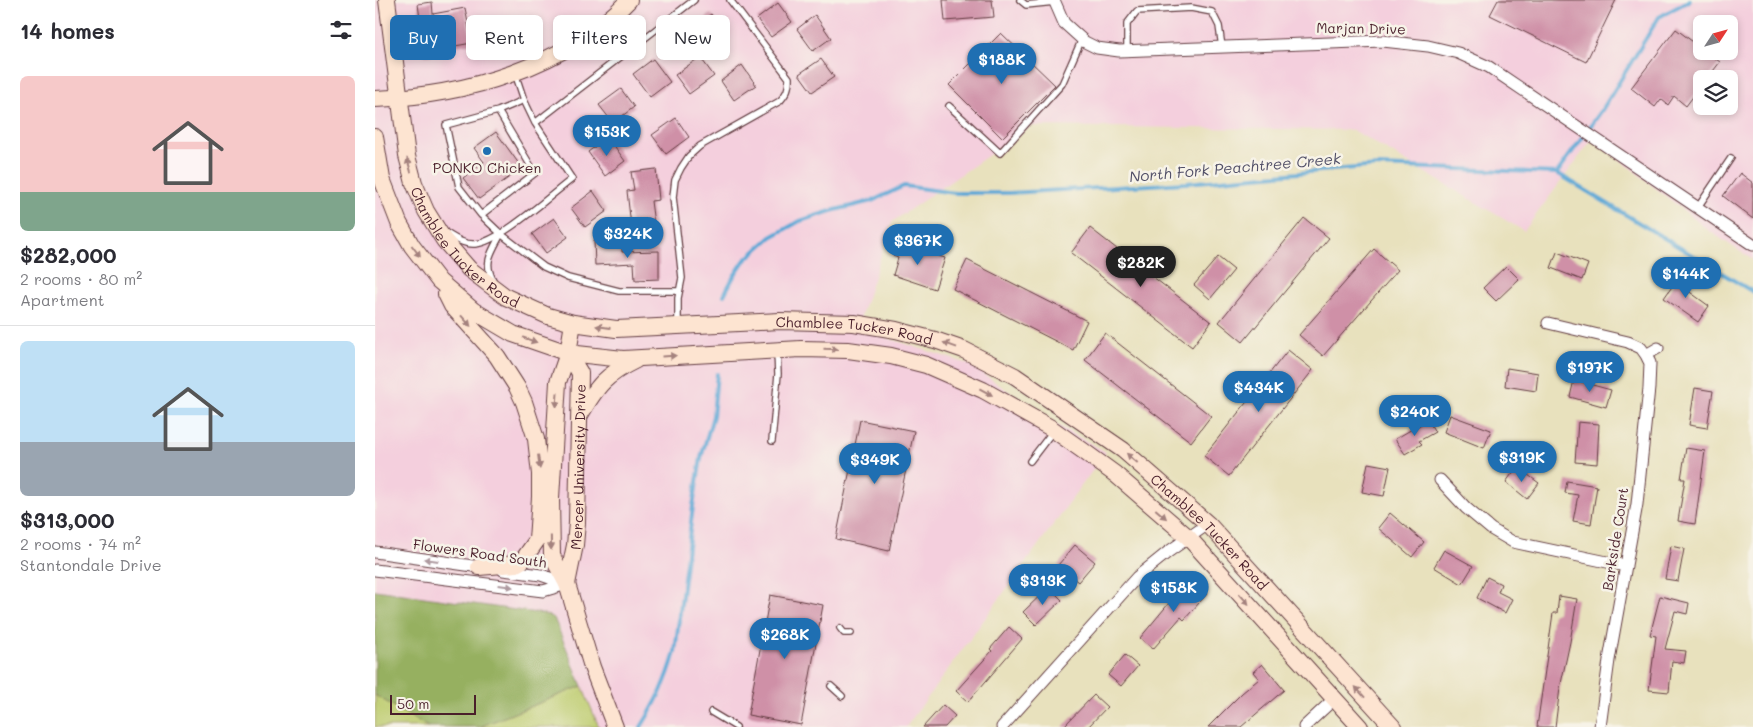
<!DOCTYPE html>
<meta charset="utf-8">
<style>
:root{--surface:#fff;--page:#f2f2f3;--text:#2b2b33;--muted:#7c7c81;--line:#e1e1e2;--accent:#1f6fb2}
body{margin:0;font-family:Mali,sans-serif;background:var(--page);color:var(--text);height:100vh;display:flex;flex-direction:column;font-size:19px;white-space:nowrap}
*{box-sizing:border-box;margin:0}
p{font-size:16px;color:var(--muted)}
.icon{flex:none;width:28px;height:28px;fill:none;stroke:currentColor;stroke-width:2;stroke-linecap:round;stroke-linejoin:round}
.map{position:relative;flex:1;overflow:hidden}
.drawer{display:flex;flex-direction:column;background:var(--surface);width:375px}
.drawer>*{flex:none}
.banner{position:absolute;left:15px;top:15px;width:475px;height:45px;display:flex;gap:10px}
.needle{width:32px;rotate:54deg}
.fabs{position:absolute;left:1318px;top:15px;display:grid;gap:10px}
.fabs a{display:grid;place-items:center;width:45px;height:45px;border-radius:8px;background:var(--surface);box-shadow:0 2px 8px #0003;font-size:25px}
.scale{position:absolute;left:15px;bottom:12px;width:86px;box-sizing:border-box;padding-left:5px;border:2px solid #4a1f2b;border-top:0;font-size:14px;line-height:18px;white-space:nowrap;color:#4a1f2b;-webkit-text-stroke:4px #f7f3e8;paint-order:stroke}
.price{position:absolute;translate:-50% -42px;padding:0 11px;border-radius:18px;background:var(--accent);color:#fff;font-size:16px;line-height:32px;filter:drop-shadow(0 1px 2px #0008)}
.price::after{content:'';position:absolute;left:50%;top:30px;width:15px;height:11px;margin-left:-8px;background:inherit;clip-path:polygon(0 0,100% 0,50% 100%)}
.price.on{background:#222;color:#fff}
ul{padding:0;list-style:none}
li{display:grid;align-content:center;gap:10px;height:265px;padding:0 20px}
li+li{border-top:1px solid var(--line)}
li span{display:grid;place-items:center;height:155px;border-radius:8px;color:#555}
li>.icon{margin-inline-start:auto}
span .icon{width:90px;height:90px;fill:#fffc;stroke-width:1}
li b{font-size:21px}
h2{display:flex;justify-content:space-between;align-items:center;height:60px;padding:0 20px;font-size:21px}
.pill{padding:0 18px;border-radius:8px;background:var(--surface);box-shadow:0 2px 8px #0003;font-size:18px;line-height:45px}
.pill.on{background:var(--accent);color:#fff}
main{display:flex;flex:1;min-height:0}
.map>svg:first-child{display:block}
.built{fill:#f4cfdd;fill-rule:evenodd}
.green{fill:#bdcc6e;stroke:#84764c}
.forest{fill:#96b061;stroke:#706846}
.lines{fill:none;stroke-linecap:round;stroke-linejoin:round}
.stream{stroke:#5ea8d6;stroke-width:4}
.building{fill:#cf90a7}
.lane-casing{stroke:#623c41;stroke-width:8}
.street-casing{stroke:#623c41;stroke-width:13}
.secondary-casing{stroke:#623c41;stroke-width:18}
.lane{stroke:#fff;stroke-width:5.5}
.street{stroke:#fff;stroke-width:11}
.secondary{stroke:#fde4d1;stroke-width:16}
.oneway{fill:#a4827e}
.oneway2{fill:#ae9aa0}
.poi-dot{fill:#1f6fb2;stroke:#f7f3e8;stroke-width:2}
.labels{text-anchor:middle;dominant-baseline:central;stroke-width:5;stroke-linejoin:round;paint-order:stroke}
.street-label{font-size:14px;fill:#4a1f2b;stroke:#f7f3e8}
.poi-label{font-size:14px;fill:#4a1f2b;stroke:#f7f3e8}
.water-label{font-size:15px;font-style:italic;fill:#514f67;stroke:#f7f3e8}
</style>
<main>
<section class="drawer">
<h2>14 homes<svg class="icon" aria-label="filters" viewBox="0 0 24 24"><path d="M4 7h16M4 17h16"/><circle cx="9" cy="7" r="2"/><circle cx="15" cy="17" r="2"/></svg></h2>
<ul>
<li><span style="background:linear-gradient(#f6c9c9 75%,#7fa58c 0)"><svg class="icon" aria-label="home" viewBox="0 0 24 24"><path d="M3 11l9-7 9 7M6 9v11h12V9"/></svg></span><div><b>$282,000</b><p>2 rooms · 80 m²</p><p>Apartment</p></div></li>
<li><span style="background:linear-gradient(#bfe0f5 65%,#9aa5b1 0)"><svg class="icon" aria-label="home" viewBox="0 0 24 24"><path d="M3 11l9-7 9 7M6 9v11h12V9"/></svg></span><div><b>$313,000</b><p>2 rooms · 74 m²</p><p>Stantondale Drive</p></div></li>
</ul>
</section>
<div class="map">
<svg width="1378" height="727" viewBox="0 0 1378 727">
<rect width="100%" height="100%" fill="#f7f3e8"/>
<filter id="ink" filterUnits="userSpaceOnUse"><feTurbulence type="fractalNoise" baseFrequency=".02" numOctaves="2"/><feDisplacementMap in="SourceGraphic" scale="10" xChannelSelector="R" yChannelSelector="G"/><feConvolveMatrix kernelMatrix="1 2 1 2 8 2 1 2 1" color-interpolation-filters="sRGB"/></filter>
<filter id="wash" filterUnits="userSpaceOnUse"><feTurbulence type="fractalNoise" baseFrequency=".0096" numOctaves="4" result="noise"/><feDisplacementMap in="SourceGraphic" scale="20" xChannelSelector="R" yChannelSelector="G"/><feGaussianBlur stdDeviation="1.12" result="paint"/><feColorMatrix in="noise" values="0 0 0 0 0 0 0 0 0 0 0 0 0 0 0 0 0 1.4 0 .05"/><feComposite in="paint" operator="in"/></filter>
<g filter="url(#wash)">
<rect width="100%" height="100%" fill="#e8e1bd"/>
<path class="built" d="M0,0h1378v260l-45,-30 -115,-92 -69,93 -171,-101 -322,-4 -139,96 -35,106 114,37 84,59 51,28 -200,275h-307l-45,-109 -10,-4 -169,-24zM1326,24h28v27h-28zM1326,79h28v27h-28z"/>
<path class="green" d="M207,686l17,41h-120z
M0,695l53,32h-53z"/>
<path class="forest" d="M0,590l169,24 10,4 28,68 -103,41h-51l-53,-32z"/>
<g class="lines">
<path class="stream" d="M1182,173l45,-63 57,-93 31,-17
M349,295l10,-19 10,-15 27,-24 29,-16 31,-10 41,-10 32,-15 51,7h54l177,-10 192,-17 179,7 196,119
M266,727c16,-25 26,-46 34,-75l18,-146 8,-48 12,-42 4,-42"/>
</g>
<g id="blocks">
<path class="building" d="M568,0h49l2,17 -49,4z
M1123,0h118l-30,62 -96,-47z
M57,2l1,12 32,-6 7,35 -34,6 1,5 -14,2 -7,-52z
M403,3l14,19 -21,15 -14,-18z
M336,14l17,23 -20,15 -17,-23z
M440,15l16,23 -18,13 -16,-22z
M1301,29l25,19v3h4l15,11 -13,17h-6v7l-15,20 -12,-10 -6,9 -7,-6 -6,8 -24,-19z
M626,33l54,52 -53,53 -53,-53z
M325,57l14,19 -25,18 -14,-19z
M278,59l17,23 -20,15 -17,-23z
M446,59l13,18 -22,15 -13,-18z
M367,65l14,20 -22,15 -13,-19z
M246,89l13,18 -21,16 -14,-18z
M301,118l13,19 -23,17 -14,-19z
M121,132l26,36 -43,31 -16,-21 21,-16 -10,-14z
M233,137l17,24 -20,15 -17,-24z
M281,169l3,31 -8,1 3,23 -23,2 -4,-35 7,-1 -3,-18z
M1365,173l13,10v36l-30,-23z
M218,191l14,20 -22,16 -14,-19z
M179,218l14,19 -22,16 -14,-19z
M929,218l25,20 -86,104 -24,-20z
M715,228l121,94 -19,25 -121,-94z
M247,239v13l37,-1v28l-24,1 -1,-17 -39,2 -1,-25z
M523,243l47,15 -10,31 -42,-14 5,-17 -5,-2z
M999,249l24,21 -75,86 -24,-21z
M1182,252l31,12 -6,16 -31,-12z
M843,257l16,13 -24,29 -16,-14z
M592,260l120,61 -14,29 -120,-61z
M1131,266l13,13 -23,22 -13,-13z
M1306,274l12,8 -6,8 22,16 -11,16 -34,-24z
M730,333l106,83 -20,26 -106,-82z
M913,350l25,20 -84,106 -25,-20z
M1132,368l31,5 -2,18 -31,-5z
M1199,380l37,10 -5,17 -36,-10z
M1320,388l18,3 -6,37 -18,-3z
M1075,415l41,15 -7,18 -40,-16z
M485,420l54,11 -25,120 -53,-12z
M1053,420l7,12 -16,9 3,3 -17,10 -10,-15z
M1203,422l21,2 -2,40 -22,-2z
M1311,448l19,3 -10,73 -17,-3 7,-42h-4z
M993,463l22,4 -6,29 -22,-4z
M1142,467l22,16 -12,16 -21,-17z
M1192,481l30,5 -6,38 -18,-3 5,-26 -13,-2z
M1015,513l34,29 -12,15 -34,-29z
M700,545l20,17 -17,20 -20,-17z
M1296,546l13,3 -6,32 -13,-2z
M1069,550l29,16 -11,18 -28,-17z
M1112,577l14,7 -3,8 14,7 -7,14 -28,-15z
M814,579l18,15 -23,26 -3,-3 -28,32 -13,-11z
M674,587l13,13 -26,25 -13,-13z
M395,595l53,10 -22,120 -53,-10z
M1184,596l18,3 -7,43 -10,46 -5,39h-18l16,-114h4z
M1285,596l29,7 -2,11 -12,-3 -10,38 21,2 -2,12 -12,-2 -3,31 -20,-2 7,-54 -6,-1z
M634,627l13,12 -54,63 -12,-11 36,-40 -2,-2z
M750,655l13,11 -17,20 -13,-11z
M887,664l22,26 -43,37h-33l34,-34 17,-14 -6,-7z
M719,695l13,12 -19,20h-25z
M568,705l12,11 -10,11h-22z"/>
</g>
</g>
<g filter="url(#ink)">
<use href="#blocks" fill-opacity="0" stroke="#623c41" stroke-width="1"/>
<g class="lines">
<defs>
<path id="lane" d="M645,0l6,5 29,-3
M752,51v-27l10,-13 54,-3 21,4 7,14 3,21
M149,100l-26,11 -52,14 13,62 22,28 20,19 43,33 24,11 51,13h60
M574,106l51,47 62,-69 20,-45
M160,123l159,-123
M1323,207l33,-49
M106,215l54,-42 -37,-62
M71,233c9,5 18,12 29,11 24,-1 77,-50 97,-65l-37,-56 -11,-23 -9,-27
M118,280c-10,-18 -1,-29 8,-46
M303,324v-26l4,-20 -9,-81 2,-17 6,-12 8,-12 11,-10 80,-45c7,-8 9,-13 9,-23l-59,-78
M397,441l6,-67 -1,-22
M655,461l23,-30
M465,628l4,5h7
M456,686l11,10
M336,712l25,15"/>
<path id="street" d="M679,0l10,23 21,19 12,6 22,3 264,-10 45,5 30,7 31,14 264,178
M1173,323l80,19 13,6 5,7 4,8 -1,25 -12,116 -28,156 -9,67
M1271,355l12,-7
M1065,480l26,28 25,21 22,13 113,24
M0,552l112,16
M0,570l168,21 24,-7
M128,570l38,5 26,9
M627,727l135,-150 31,-25 40,-28
M929,727l30,-28"/>
<g id="secondary">
<path id="s1" d="M12,0l20,156 7,27 12,28 18,29 25,29 37,28 42,19 25,7 43,6 164,-8 74,2 42,7 39,10 29,10 51,26 108,74 85,74 185,203"/>
<path d="M0,99c89,-3 191,-32 254,-99"/>
<path d="M0,137l7,42 17,44 13,23 27,35 35,30 39,23 55,19 55,6 178,-10 47,1 43,6 35,9 57,25 68,38 31,22 33,24 73,63 172,190"/>
<path d="M71,294l6,12 45,50 20,31 7,15 12,37 4,35v23l-3,43 -14,20 -7,4 -37,3"/>
<path d="M198,323l-5,30 -10,29 -7,116 1,58 15,28 25,83 23,60"/>
<path d="M205,415c17,-29 25,-40 56,-55"/>
<path id="s2" d="M192,584l8,-39 2,-22 3,-150 -12,-20"/>
</g>
</defs>
<use href="#lane" class="lane-casing"/>
<use href="#street" class="street-casing"/>
<use href="#secondary" class="secondary-casing"/>
<use href="#lane" class="lane"/>
<use href="#street" class="street"/>
<use href="#secondary" class="secondary"/>
</g>
<defs><path id="oneway-solid" d="M-6-.8H1V-3.2L6.5 0L1 3.2V.8H-6Z" transform="scale(1.25)"/></defs>
<g class="oneway">
<use href="#oneway-solid" transform="translate(34 165) rotate(-106)"/>
<use href="#oneway-solid" transform="translate(41 251) rotate(53)"/>
<use href="#oneway-solid" transform="translate(91 321) rotate(48)"/>
<use href="#oneway-solid" transform="translate(228 327) rotate(-172)"/>
<use href="#oneway-solid" transform="translate(155 340) rotate(19)"/>
<use href="#oneway-solid" transform="translate(575 345) rotate(-160)"/>
<use href="#oneway-solid" transform="translate(456 349) rotate(1)"/>
<use href="#oneway-solid" transform="translate(294 356) rotate(-3)"/>
<use href="#oneway-solid" transform="translate(611 392) rotate(28)"/>
<use href="#oneway-solid" transform="translate(182 400) rotate(94)"/>
<use href="#oneway-solid" transform="translate(757 458) rotate(-139)"/>
<use href="#oneway-solid" transform="translate(164 462) rotate(83)"/>
<use href="#oneway-solid" transform="translate(786 514) rotate(41)"/>
<use href="#oneway-solid" transform="translate(176 543) rotate(89)"/>
<use href="#oneway-solid" transform="translate(869 599) rotate(48)"/>
<use href="#oneway-solid" transform="translate(985 692) rotate(-132)"/>
</g>
<g class="oneway2">
<use href="#oneway-solid" transform="translate(56 560) rotate(-172)"/>
<use href="#oneway-solid" transform="translate(131 586) rotate(8)"/>
</g>
</g>
<circle class="poi-dot" cx="112" cy="151" r="5"/>
<g class="labels">
<g class="street-label">
<text transform="translate(986 28) rotate(1)">Marjan Drive</text>
<text stroke="none"><textPath href="#s1" startOffset="269">Chamblee Tucker Road</textPath></text>
<text stroke="none"><textPath href="#s1" startOffset="689">Chamblee Tucker Road</textPath></text>
<text stroke="none"><textPath href="#s2" startOffset="118">Mercer University Drive</textPath></text>
<text stroke="none"><textPath href="#s1" startOffset="1109">Chamblee Tucker Road</textPath></text>
<text transform="translate(1240 539) rotate(-81)">Barkside Court</text>
<text transform="translate(105 553) rotate(8)">Flowers Road South</text>
</g>
<g class="poi-label">
<text x="112" y="167">PONKO Chicken</text>
</g>
<g class="water-label">
<text transform="translate(860 167) rotate(-5)">North Fork Peachtree Creek</text>
</g>
</g>
</svg>
<div class="fabs">
<a><svg class="needle" viewBox="-14 -14 28 28"><path d="M0-13l5 13h-10z" fill="#e53935"/><path d="M0 13l5-13h-10z" fill="#7c7c81"/></svg></a>
<a><svg class="icon" aria-label="layers" viewBox="0 0 24 24"><path d="M12 4l9 5-9 5-9-5zM3 14l9 5 9-5"/></svg></a>
</div>
<div class="scale">50 m</div>
<b class="price" style="left:627px;top:85px">$188K</b>
<b class="price" style="left:232px;top:157px">$153K</b>
<b class="price" style="left:253px;top:259px">$324K</b>
<b class="price" style="left:543px;top:266px">$367K</b>
<b class="price on" style="left:766px;top:288px">$282K</b>
<b class="price" style="left:1311px;top:299px">$144K</b>
<b class="price" style="left:1215px;top:393px">$197K</b>
<b class="price" style="left:884px;top:413px">$434K</b>
<b class="price" style="left:1040px;top:437px">$240K</b>
<b class="price" style="left:1147px;top:483px">$319K</b>
<b class="price" style="left:500px;top:485px">$349K</b>
<b class="price" style="left:668px;top:606px">$313K</b>
<b class="price" style="left:799px;top:613px">$158K</b>
<b class="price" style="left:410px;top:660px">$268K</b>
<div class="banner">
<a class="pill on">Buy</a>
<a class="pill">Rent</a>
<a class="pill">Filters</a>
<a class="pill">New</a>
</div>
</div>
</main>
